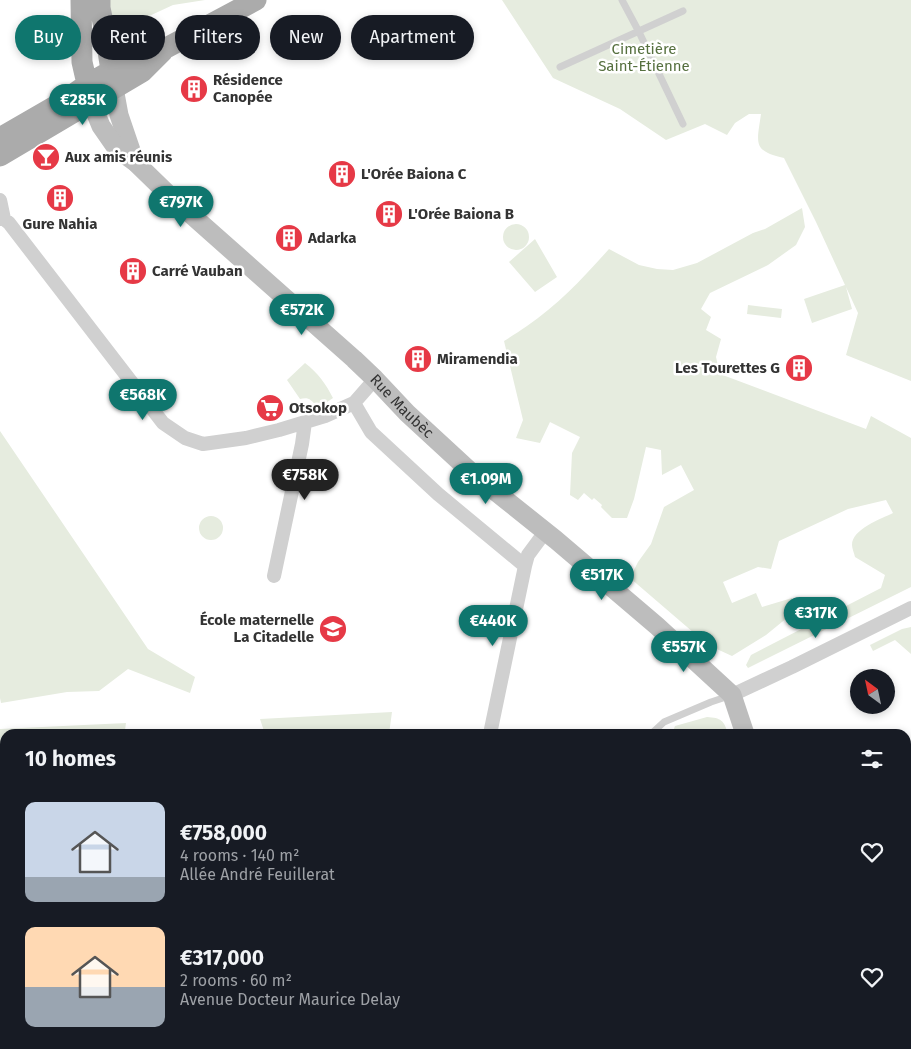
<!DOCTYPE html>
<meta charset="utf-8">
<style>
:root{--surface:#171b24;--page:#20242c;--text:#f1f3f6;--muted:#9ea1a6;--accent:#0f766e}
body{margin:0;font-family:"Fira Sans",sans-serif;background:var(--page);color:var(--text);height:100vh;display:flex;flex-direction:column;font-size:19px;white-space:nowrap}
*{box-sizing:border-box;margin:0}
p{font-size:16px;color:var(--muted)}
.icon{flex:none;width:28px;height:28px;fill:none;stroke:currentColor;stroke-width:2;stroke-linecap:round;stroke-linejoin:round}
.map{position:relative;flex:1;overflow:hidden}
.panel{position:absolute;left:0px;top:729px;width:911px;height:321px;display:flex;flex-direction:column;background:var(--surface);border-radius:15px 15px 0 0;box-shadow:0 2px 8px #0003}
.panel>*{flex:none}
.guide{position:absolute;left:15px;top:15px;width:500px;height:45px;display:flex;gap:10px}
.needle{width:32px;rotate:327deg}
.fabs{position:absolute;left:850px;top:669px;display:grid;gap:10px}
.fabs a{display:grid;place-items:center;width:45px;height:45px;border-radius:50%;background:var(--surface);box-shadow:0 2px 8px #0003;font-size:25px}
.price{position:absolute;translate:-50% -42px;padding:0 11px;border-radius:18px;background:var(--accent);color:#fff;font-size:16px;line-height:32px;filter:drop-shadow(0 1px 2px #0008)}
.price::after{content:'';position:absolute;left:50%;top:30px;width:15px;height:11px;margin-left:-8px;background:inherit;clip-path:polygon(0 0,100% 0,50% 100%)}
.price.current{background:#222;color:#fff}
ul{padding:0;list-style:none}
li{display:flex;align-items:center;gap:15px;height:125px;padding:0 25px}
li span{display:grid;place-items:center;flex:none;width:140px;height:100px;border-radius:10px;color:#555}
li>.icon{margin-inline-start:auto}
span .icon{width:60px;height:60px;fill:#fffc;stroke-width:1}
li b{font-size:21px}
h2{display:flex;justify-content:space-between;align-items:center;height:60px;padding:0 25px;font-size:21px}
.pill{padding:0 18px;border-radius:22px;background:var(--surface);box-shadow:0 2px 8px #0003;font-size:18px;line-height:45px}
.pill.current{background:var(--accent);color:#fff}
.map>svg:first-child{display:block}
.green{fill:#e6ecdf}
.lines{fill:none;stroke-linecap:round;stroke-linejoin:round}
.stream{stroke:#cfe2ee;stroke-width:4.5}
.service{stroke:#d0d0d0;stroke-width:7}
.minor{stroke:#d0d0d0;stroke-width:14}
.secondary{stroke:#bdbdbd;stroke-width:19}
.primary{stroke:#ababab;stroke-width:21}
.labels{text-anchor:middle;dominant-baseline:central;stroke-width:5;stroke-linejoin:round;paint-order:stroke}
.park-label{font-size:15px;fill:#56703f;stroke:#fff}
.poi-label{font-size:15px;font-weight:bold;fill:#333;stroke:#fff;text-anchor:start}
.street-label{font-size:15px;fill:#333;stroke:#fff}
</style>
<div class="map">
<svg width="911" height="1049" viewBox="0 0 911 1049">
<rect width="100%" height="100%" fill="#fff"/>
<path class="green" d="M106,0h99l-32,5 -26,12 -32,5z
M502,0h409v381l-65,-26 12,-42 -12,-26 6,22 -40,14 -8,-24 41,-14 -29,-63 -32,-64c-32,-7 -27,-15 -23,-44h-12l-14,9 -8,12 -22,-11 -39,16 -46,-31 -67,-31z
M802,208l3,19 -9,18 -28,20 -58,28 -9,16 10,8 -5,13 15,9 -5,18 4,17 146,55 5,-13 40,22v149l-163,81 -2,-3 5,-10 130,-67 4,-13 -30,-18c-1,-4 -3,-9 -3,-12 0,-16 29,-26 41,-32l-7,-13 -38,9 -69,32 -8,28 -13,-2 -35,15 9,21 24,-10 6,14 30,-9 1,15 -27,22 -34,21 -24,-11 -78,-67 8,-16 13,-18 13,-37 30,-17 -13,-25 -19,10 -1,-25 -15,-3 -12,52 -7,19h-15l-11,-11 1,-2 -8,-7 -2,2 -8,-7 -6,7 -8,-5 2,-42 8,-16 -30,-15 -10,21 -24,-5 7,-18 -19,-79c8,-5 16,-10 23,-15 31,-21 57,-49 82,-77l30,16 18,4 16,1 24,-7 56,-30 12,-4z
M503 237a13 13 0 1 1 26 0a13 13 0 1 1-26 0Z
M535,239l22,38 -22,15 -26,-30z
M748,305l34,4 -1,9 -34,-4z
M305,363c13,10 21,21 28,35l-9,6 -8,2c-5,-7 -8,-9 -16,-7l-13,-19z
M0,431l148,218 47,28 -5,16 -62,-24 -29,22 -32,1 -66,11 -1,-5z
M199 528a12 12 0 1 1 24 0a12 12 0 1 1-24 0Z
M911,627v27l-16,-14 -22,11 -3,-6 32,-16z
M392,712l-3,22h-124l-5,-15z
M707,717c14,1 17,3 21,17h-56l3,-8z
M126,723l-1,7 -21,1 4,3h-103v105h-5v-110z
M5,889v71h-5v-70z
M241,1045h169l-1,4h-169z
M691,1045h74l2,4h-75z"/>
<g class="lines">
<path class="stream" d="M721,1049v-4"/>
<path class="service" d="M622,0l17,32 44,92
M560,67l123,-56
M651,734l13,-12 47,-20 18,-6"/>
<path class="minor" d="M0,200l4,19
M0,219h4l5,4 154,200 22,15 18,6 43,-6 33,-8 46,-14 29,-13 21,-24
M354,403l17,29 67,62 87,72
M274,576l28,-132 3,-22
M732,695l60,-28 119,-59
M490,734l35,-168 3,-11 17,-23"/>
<g class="secondary">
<path d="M114,88l5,27 16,47"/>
<path id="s1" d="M91,102l10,24 16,23 18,13 34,33 185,164 21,20 32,34 64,59 85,68 101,86 75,69 13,39"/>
<path d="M835,1045l1,4"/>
</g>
<path class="primary" d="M81,0l1,62 8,35
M100,0v8l5,24 8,51
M0,138l62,-36 24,-17 26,-15 23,-12 33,-11 88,-47
M0,156l142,-84 21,-21"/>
</g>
<defs>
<symbol id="building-disc" viewBox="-11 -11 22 22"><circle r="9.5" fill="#e63946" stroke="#fff"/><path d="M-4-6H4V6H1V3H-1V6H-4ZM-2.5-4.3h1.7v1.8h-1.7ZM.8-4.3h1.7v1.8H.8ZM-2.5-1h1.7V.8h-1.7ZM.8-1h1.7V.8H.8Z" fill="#fff"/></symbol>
<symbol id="bar-disc" viewBox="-11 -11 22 22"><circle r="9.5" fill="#e63946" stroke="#fff"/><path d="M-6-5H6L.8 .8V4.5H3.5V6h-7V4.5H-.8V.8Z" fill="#fff"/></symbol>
<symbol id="supermarket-disc" viewBox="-11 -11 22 22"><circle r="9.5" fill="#e63946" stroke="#fff"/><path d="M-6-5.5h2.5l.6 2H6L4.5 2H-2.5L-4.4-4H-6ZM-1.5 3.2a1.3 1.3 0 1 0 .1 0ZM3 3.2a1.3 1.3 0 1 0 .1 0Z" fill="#fff"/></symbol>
<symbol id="school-disc" viewBox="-11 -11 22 22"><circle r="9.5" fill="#e63946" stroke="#fff"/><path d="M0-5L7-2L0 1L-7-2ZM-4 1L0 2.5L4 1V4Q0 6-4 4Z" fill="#fff"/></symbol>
</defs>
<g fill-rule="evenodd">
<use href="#building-disc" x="178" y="73" width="32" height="32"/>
<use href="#bar-disc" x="30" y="141" width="32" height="32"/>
<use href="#building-disc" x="326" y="158" width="32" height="32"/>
<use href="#building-disc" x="44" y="182" width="32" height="32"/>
<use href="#building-disc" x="373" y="198" width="32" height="32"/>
<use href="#building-disc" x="273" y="222" width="32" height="32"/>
<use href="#building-disc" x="117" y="255" width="32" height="32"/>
<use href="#building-disc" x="402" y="343" width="32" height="32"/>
<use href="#building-disc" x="783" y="352" width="32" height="32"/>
<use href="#supermarket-disc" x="254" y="392" width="32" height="32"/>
<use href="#school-disc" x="317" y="613" width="32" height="32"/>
</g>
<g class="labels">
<g class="park-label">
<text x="644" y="49">Cimetière<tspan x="644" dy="17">Saint-Étienne</tspan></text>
</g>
<g class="poi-label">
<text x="213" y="80">Résidence<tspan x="213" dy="17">Canopée</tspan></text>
<text x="65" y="157">Aux amis réunis</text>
<text x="361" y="174">L'Orée Baiona C</text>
<text x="408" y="214">L'Orée Baiona B</text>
<text x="60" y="224" text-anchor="middle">Gure Nahia</text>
<text x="308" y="238">Adarka</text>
<text x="152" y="271">Carré Vauban</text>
<text x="437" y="359">Miramendia</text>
<text x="780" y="368" text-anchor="end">Les Tourettes G</text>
<text x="289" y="408">Otsokop</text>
<text x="314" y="620" text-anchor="end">École maternelle<tspan x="314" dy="17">La Citadelle</tspan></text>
</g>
<g class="street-label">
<text stroke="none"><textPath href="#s1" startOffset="438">Rue Maubèc</textPath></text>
</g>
</g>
</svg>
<div class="fabs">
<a><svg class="needle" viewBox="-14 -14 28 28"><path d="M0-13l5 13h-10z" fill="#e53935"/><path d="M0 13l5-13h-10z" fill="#9ea1a6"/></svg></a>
</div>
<b class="price" style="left:83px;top:126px">€285K</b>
<b class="price" style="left:181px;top:228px">€797K</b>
<b class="price" style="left:302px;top:336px">€572K</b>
<b class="price" style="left:143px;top:421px">€568K</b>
<b class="price current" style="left:305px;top:501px">€758K</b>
<b class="price" style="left:486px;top:505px">€1.09M</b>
<b class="price" style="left:602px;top:601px">€517K</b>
<b class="price" style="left:816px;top:639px">€317K</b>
<b class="price" style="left:493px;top:647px">€440K</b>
<b class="price" style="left:684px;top:673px">€557K</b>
<div class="guide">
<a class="pill current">Buy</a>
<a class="pill">Rent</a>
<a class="pill">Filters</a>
<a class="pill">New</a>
<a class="pill">Apartment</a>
</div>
<section class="panel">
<h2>10 homes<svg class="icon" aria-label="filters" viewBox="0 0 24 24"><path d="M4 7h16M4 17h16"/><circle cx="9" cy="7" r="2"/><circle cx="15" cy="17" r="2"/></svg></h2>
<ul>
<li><span style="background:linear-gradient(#c9d6e8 75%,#9aa5b1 0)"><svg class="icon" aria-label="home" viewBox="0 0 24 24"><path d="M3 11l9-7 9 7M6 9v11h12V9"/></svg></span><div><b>€758,000</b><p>4 rooms · 140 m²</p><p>Allée André Feuillerat</p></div><svg class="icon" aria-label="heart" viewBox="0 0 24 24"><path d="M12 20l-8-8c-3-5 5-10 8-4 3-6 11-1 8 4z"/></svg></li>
<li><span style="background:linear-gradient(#ffd9b3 60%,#9aa5b1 0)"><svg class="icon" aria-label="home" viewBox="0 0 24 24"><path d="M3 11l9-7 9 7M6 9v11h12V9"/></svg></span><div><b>€317,000</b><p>2 rooms · 60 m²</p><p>Avenue Docteur Maurice Delay</p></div><svg class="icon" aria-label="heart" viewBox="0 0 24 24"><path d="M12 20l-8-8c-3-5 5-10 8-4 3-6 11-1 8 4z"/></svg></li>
</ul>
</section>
</div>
